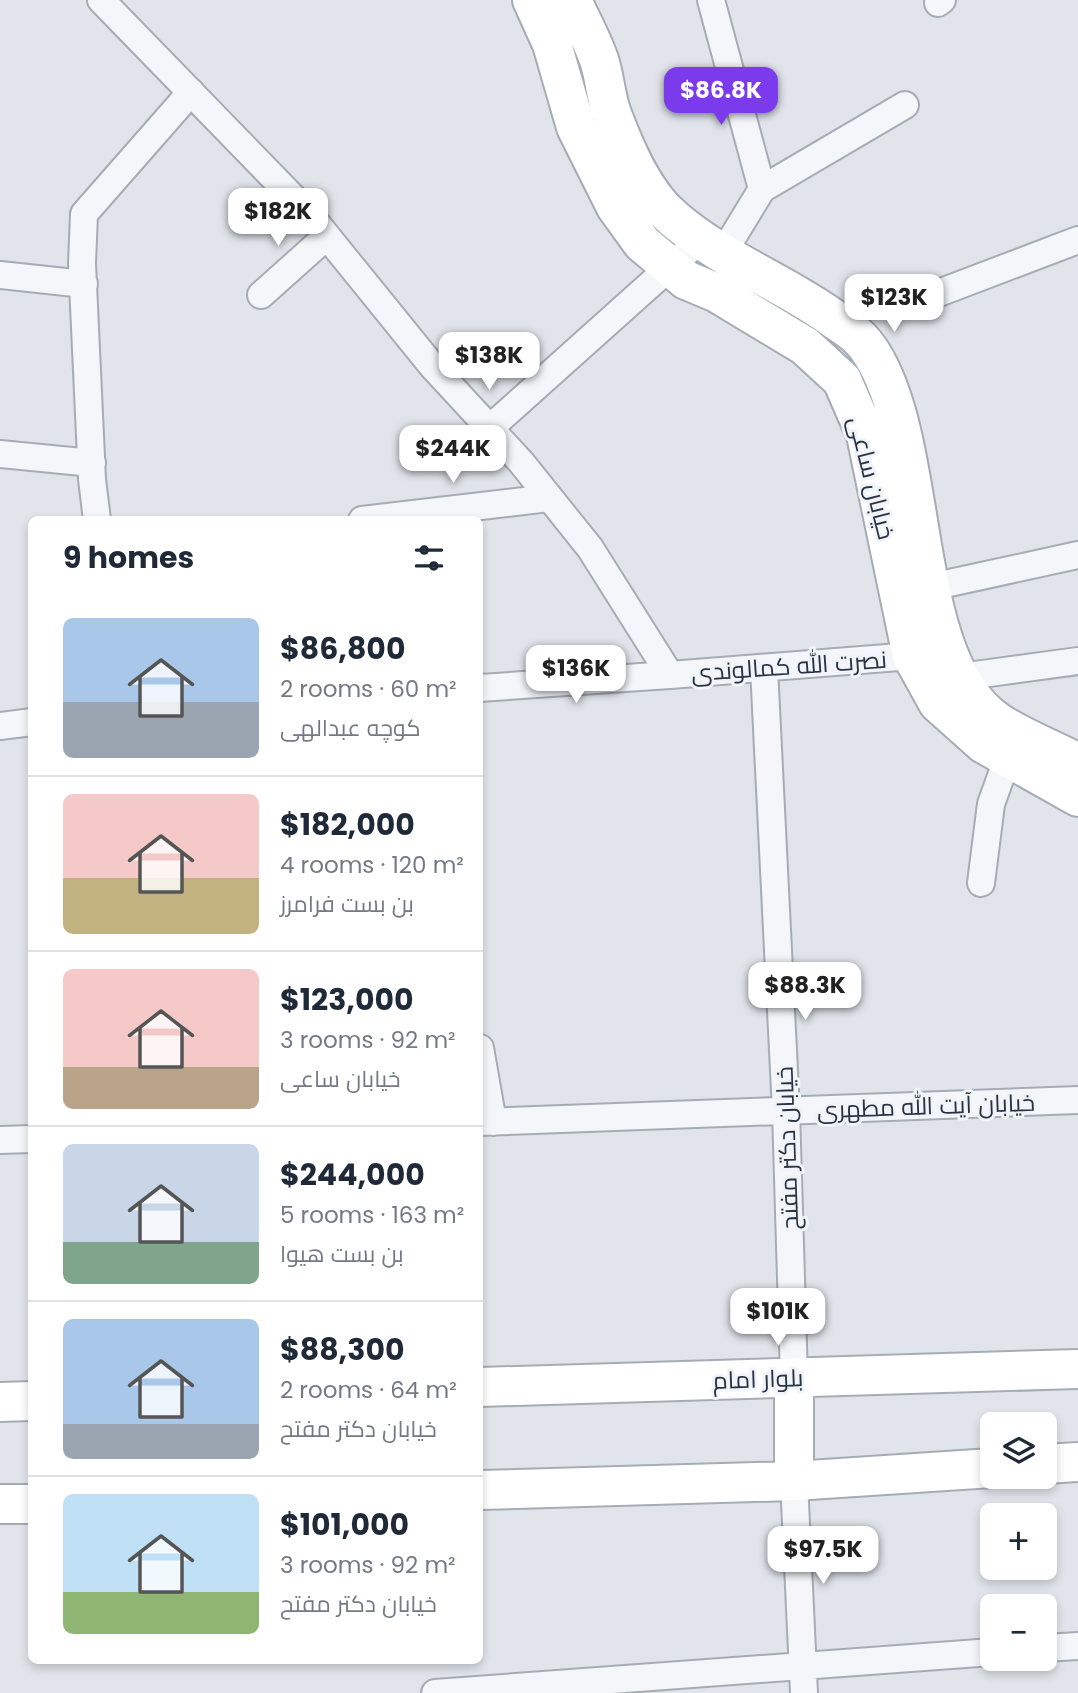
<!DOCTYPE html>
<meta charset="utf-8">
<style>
:root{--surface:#fff;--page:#f6f6f7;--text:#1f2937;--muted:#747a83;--line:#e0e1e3;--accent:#7c3aed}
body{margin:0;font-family:Poppins,Cairo,sans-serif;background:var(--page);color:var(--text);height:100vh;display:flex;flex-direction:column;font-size:26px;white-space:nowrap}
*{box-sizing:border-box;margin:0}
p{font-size:23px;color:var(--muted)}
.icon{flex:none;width:38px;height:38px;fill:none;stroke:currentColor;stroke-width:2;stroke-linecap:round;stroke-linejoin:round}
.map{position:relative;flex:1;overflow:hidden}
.side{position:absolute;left:28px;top:516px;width:455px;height:1148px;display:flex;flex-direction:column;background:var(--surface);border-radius:10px;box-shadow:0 4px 10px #0003}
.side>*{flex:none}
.tools{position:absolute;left:980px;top:1412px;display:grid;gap:14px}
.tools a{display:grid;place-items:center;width:77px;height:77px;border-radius:10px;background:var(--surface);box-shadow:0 4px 10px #0003;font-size:35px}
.price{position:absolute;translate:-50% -60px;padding:0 16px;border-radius:14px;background:#fff;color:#222;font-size:23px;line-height:46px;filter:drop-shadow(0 2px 4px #0008)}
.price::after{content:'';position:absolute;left:50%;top:42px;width:21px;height:16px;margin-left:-10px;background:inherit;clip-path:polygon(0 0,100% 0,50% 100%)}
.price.active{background:var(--accent);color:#fff}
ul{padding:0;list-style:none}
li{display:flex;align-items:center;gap:21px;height:175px;padding:0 35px}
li+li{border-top:2px solid var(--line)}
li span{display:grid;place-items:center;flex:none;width:196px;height:140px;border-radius:10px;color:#555}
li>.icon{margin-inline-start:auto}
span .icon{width:84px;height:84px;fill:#fffc;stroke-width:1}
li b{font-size:30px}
h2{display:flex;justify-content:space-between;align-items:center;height:84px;padding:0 35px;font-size:30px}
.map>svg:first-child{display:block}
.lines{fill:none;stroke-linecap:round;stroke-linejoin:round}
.street-casing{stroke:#a6acb5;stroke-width:30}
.secondary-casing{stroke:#a6acb5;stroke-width:42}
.street{stroke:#f4f6f9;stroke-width:26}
.secondary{stroke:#fff;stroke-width:38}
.labels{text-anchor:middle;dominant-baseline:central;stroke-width:6;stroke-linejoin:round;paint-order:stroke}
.street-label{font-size:24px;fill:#293343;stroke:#f1f4f8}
</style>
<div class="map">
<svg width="1078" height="1693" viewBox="0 0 1078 1693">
<rect width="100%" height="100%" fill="#e1e5eb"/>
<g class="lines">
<defs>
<path id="street" d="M101,0l208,214 124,153 88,95 69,86 80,127 242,-19
M711,0l51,189 -39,64
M938,3l4,-3
M762,189l143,-84
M0,275l84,9
M261,295l66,-59
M915,302l163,-62
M490,428l211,-189
M0,454l92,9
M97,520l-5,-41 -10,-216 2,-49 107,-122
M362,520l187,-22
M931,587l147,-32
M764,668l22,443 8,267
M960,677l118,-16
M480,688l190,-13
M0,726l32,-4
M981,883l10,-79 17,-47
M480,1048l13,74
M480,1122l598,-22
M0,1140l32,-1
M794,1481l10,212
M1045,1648l33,-2
M435,1693l557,-41"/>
<path id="secondary" d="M532,0l20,44 24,83 40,80 26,36 44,37 31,13 88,53 37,34 24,55 46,221 26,47 46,41 94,53
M572,0c9,21 21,41 28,63 5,17 6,35 12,51 13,35 32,80 61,104 48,42 110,64 161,101 17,12 26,16 38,35 60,96 34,307 126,368 24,16 54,27 80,41
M794,1378v103
M480,1387l598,-18
M0,1402l32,-1
M1045,1464l33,-2
M480,1490l314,-9 198,-13
M0,1504h32"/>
</defs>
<use href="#street" class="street-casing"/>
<use href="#secondary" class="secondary-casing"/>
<use href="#street" class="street"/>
<use href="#secondary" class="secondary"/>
</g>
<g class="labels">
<g class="street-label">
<text transform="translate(872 478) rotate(76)">خیابان ساعی</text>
<text transform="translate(789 666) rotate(-4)">نصرت الله کمالوندی</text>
<text transform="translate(926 1106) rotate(-2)">خیابان آیت الله مطهری</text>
<text transform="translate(787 1148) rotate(-92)">خیابان دکتر مفتح</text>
<text transform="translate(758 1379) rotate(-2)">بلوار امام</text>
</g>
</g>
</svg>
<div class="tools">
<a><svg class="icon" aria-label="layers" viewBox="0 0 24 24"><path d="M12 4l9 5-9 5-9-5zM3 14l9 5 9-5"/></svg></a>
<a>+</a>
<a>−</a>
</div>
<b class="price active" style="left:721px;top:127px">$86.8K</b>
<b class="price" style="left:278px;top:248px">$182K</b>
<b class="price" style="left:894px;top:334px">$123K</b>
<b class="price" style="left:489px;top:392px">$138K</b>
<b class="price" style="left:453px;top:485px">$244K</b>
<b class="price" style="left:576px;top:705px">$136K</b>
<b class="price" style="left:805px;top:1022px">$88.3K</b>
<b class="price" style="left:778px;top:1348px">$101K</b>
<b class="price" style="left:823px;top:1586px">$97.5K</b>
<section class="side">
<h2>9 homes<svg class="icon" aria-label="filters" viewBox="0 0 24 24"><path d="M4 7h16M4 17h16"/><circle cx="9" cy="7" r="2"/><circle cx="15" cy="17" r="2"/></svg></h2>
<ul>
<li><span style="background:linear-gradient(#a9c7e8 60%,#9aa5b1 0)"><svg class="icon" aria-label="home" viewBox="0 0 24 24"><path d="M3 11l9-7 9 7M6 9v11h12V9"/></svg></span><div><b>$86,800</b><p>2 rooms · 60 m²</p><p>کوچه عبدالهی</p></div></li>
<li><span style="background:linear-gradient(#f6c9c9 60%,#c2b280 0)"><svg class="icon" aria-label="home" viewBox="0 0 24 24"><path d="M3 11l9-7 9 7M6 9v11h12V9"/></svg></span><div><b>$182,000</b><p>4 rooms · 120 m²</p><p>بن بست فرامرز</p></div></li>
<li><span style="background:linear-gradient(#f6c9c9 70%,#b9a48a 0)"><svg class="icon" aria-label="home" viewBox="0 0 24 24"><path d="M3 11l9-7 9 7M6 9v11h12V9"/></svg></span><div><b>$123,000</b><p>3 rooms · 92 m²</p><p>خیابان ساعی</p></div></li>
<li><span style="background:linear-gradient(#c9d6e8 70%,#7fa58c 0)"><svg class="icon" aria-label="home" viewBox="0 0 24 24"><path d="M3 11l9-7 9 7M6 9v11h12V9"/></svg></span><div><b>$244,000</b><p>5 rooms · 163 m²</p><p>بن بست هیوا</p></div></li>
<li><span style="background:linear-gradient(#a9c7e8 75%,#9aa5b1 0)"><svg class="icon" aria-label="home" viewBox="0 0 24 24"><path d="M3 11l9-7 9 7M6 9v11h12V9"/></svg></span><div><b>$88,300</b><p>2 rooms · 64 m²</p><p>خیابان دکتر مفتح</p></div></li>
<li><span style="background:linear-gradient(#bfe0f5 70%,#8fb573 0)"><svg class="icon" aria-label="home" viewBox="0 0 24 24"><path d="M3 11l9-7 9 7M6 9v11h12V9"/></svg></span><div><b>$101,000</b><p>3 rooms · 92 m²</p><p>خیابان دکتر مفتح</p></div></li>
</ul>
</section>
</div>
